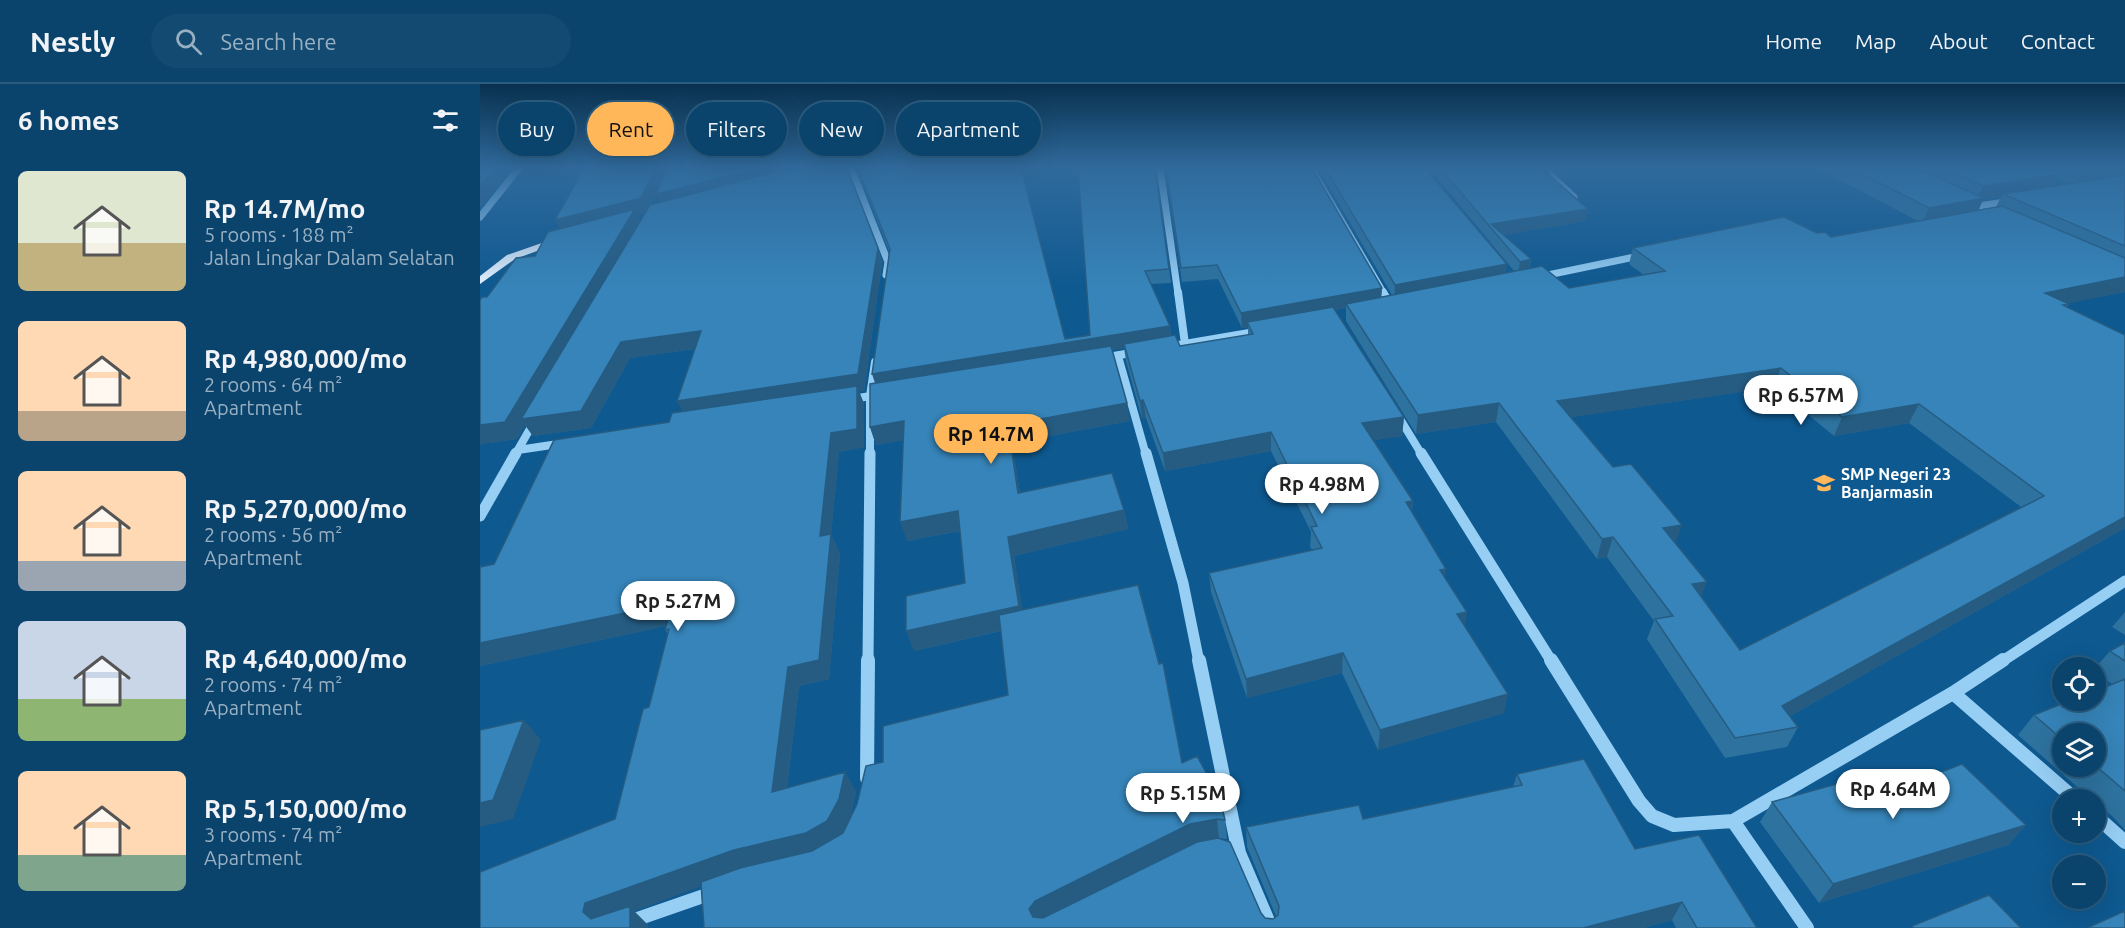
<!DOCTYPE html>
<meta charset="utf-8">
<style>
:root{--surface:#0a436c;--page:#134a72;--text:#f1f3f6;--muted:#99b0c2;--line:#2a5c7f;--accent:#ffb75a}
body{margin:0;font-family:Ubuntu,sans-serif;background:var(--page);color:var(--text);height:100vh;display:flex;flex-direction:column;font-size:22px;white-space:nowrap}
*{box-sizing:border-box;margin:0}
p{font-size:20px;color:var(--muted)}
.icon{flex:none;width:33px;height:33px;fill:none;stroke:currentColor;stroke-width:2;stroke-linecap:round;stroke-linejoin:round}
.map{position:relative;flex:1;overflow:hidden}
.details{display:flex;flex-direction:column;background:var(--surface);width:480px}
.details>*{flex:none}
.hud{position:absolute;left:18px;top:18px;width:570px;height:54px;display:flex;gap:12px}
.buttons{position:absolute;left:1572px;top:573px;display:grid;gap:12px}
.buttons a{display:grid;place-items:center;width:54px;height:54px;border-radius:50%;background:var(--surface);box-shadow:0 6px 24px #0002,0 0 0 2px var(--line);font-size:30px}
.price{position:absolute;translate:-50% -51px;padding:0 14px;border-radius:21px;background:#fff;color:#222;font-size:20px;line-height:39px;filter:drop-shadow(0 2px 3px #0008)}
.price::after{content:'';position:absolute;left:50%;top:36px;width:18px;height:14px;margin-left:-9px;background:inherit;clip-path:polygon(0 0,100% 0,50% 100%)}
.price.active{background:var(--accent);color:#111}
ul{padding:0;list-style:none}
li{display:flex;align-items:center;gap:18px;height:150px;padding:0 18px}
li span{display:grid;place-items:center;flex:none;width:168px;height:120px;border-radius:9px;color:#555}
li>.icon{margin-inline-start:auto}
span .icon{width:72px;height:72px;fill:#fffc;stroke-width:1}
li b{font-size:26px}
h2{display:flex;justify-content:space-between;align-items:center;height:72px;padding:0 18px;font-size:26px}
.pill{padding:0 21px;border-radius:27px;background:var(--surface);box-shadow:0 6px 24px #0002,0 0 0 2px var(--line);font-size:21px;line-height:54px}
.pill.active{background:var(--accent);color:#111}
header{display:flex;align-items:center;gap:36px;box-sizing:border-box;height:84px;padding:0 30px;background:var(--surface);border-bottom:2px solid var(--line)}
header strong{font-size:28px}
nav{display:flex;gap:33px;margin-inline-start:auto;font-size:21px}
.search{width:420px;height:54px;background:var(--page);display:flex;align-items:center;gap:15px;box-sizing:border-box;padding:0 21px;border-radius:33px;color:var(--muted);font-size:22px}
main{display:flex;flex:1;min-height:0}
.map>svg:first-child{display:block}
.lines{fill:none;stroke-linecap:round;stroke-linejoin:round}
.minor-far3{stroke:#97cef4;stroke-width:7}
.minor-far2{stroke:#97cef4;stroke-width:8}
.minor-far1{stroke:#97cef4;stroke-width:11}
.minor{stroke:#97cef4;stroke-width:14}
.major{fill:#e4f2ff;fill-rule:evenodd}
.wall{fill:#2e729f;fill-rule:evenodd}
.shaded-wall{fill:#265c82}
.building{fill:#3684b9;stroke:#265c82;stroke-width:1.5;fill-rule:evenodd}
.labels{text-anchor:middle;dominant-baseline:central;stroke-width:4.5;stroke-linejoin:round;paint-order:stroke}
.poi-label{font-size:16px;font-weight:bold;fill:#fff;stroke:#0e5990;text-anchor:start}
</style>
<header>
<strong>Nestly</strong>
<div class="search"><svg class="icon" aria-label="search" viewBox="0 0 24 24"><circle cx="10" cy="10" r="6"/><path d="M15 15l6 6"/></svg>Search here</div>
<nav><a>Home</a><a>Map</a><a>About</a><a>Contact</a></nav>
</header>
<main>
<section class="details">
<h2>6 homes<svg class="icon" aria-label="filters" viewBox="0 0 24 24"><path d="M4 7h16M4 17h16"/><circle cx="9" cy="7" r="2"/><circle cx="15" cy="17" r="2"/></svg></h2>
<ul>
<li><span style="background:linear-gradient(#dfe7d0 60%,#c2b280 0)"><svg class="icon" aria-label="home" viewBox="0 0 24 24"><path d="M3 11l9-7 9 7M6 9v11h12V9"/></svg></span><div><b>Rp 14.7M/mo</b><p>5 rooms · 188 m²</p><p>Jalan Lingkar Dalam Selatan</p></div></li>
<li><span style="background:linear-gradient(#ffd9b3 75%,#b9a48a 0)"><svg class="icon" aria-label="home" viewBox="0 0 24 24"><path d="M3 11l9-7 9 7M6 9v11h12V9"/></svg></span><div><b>Rp 4,980,000/mo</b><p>2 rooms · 64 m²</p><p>Apartment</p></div></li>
<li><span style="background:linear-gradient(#ffd9b3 75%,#9aa5b1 0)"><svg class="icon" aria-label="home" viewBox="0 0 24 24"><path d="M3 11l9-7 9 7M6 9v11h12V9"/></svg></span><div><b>Rp 5,270,000/mo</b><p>2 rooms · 56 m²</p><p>Apartment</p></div></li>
<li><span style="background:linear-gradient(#c9d6e8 65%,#8fb573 0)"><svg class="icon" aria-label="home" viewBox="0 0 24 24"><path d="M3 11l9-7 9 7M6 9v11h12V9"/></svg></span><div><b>Rp 4,640,000/mo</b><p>2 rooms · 74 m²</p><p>Apartment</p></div></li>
<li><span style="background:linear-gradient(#ffd9b3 70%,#7fa58c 0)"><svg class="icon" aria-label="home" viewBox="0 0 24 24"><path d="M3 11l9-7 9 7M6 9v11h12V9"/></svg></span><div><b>Rp 5,150,000/mo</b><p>3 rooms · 74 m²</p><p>Apartment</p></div></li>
</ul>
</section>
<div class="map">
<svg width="1645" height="844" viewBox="0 0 1645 844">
<rect width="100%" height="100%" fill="#0e5990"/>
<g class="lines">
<path class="minor-far3" d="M371,84l37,94 -2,13
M680,84l18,126
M1063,84l31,29
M832,86l72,124
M1492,123l40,-6
M0,133l39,-49
M1058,193l106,-22"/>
<path class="minor-far2" d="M698,208l7,52
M903,208l8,14
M687,263l94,-16
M638,272l28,99
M622,274l35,-6
M367,316l35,-6
M917,330l25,41
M38,366l47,-7
M35,371l20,-35
M390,371v-59l5,-34"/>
<path class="minor-far1" d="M666,369l37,130 16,79
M941,369l131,209
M0,432l36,-63
M388,578l2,-209
M1521,578l124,-81"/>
<path class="minor" d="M719,576l40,193
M1071,576l88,141 13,15 22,9 59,-4 220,-128 50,-33
M1473,609l123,107
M387,694l1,-118
M1616,732l29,26
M1253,737l74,107
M754,767l5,2 32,75
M131,844l104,-36"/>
<path class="major" d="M79,153l5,3 -2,2 -47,17 -35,25v-8l27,-21z"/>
</g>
<path class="wall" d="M377,84h164l44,171 25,-4 -12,-167 91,101 2,14 -20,1 19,42 1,10 9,10 68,-11v-8l-6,1 -24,-49 -36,3 -16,-114h146l70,120 -1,9 11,-2 -74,-127h107l81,105 8,-2 -85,-103h121l-1,7 39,34 -2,12 -83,14 28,24 -1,9 39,20 75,-13 -15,-11 4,-16 184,-15 14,4 87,-16 -101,-53h308v124l-58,11 2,1 -2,3 58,28v193l-335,188 8,11 -11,20 -62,11 -78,-119 7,-18 -47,-64 -10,2 -101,-137 -80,12 -70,-113v-13l-11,2 69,107 -2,19 -29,4 40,61 -1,11 33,66 20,48 39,87 -126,37 -36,-77 -95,25 -36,-106 -2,-19 103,-23 -2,-3 1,-15 -40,-81 -106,20 -19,-53 -4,1 -16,-58 -2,-13 -12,2 18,71 -118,22 8,50 104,17 4,19 -114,27 8,54 160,153 43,57 2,19 -8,-1 42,75 4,5 8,1 3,-3 -29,-69 -1,-20 117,-8 150,-32 4,-13 118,75 122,79h-81l-4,-8 -29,8h-939l-3,-42 -67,25 14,14 -168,3 135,-109 34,-112 19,-73 -3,-4 1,-4 -186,40v-99l14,-3 188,-152 12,-63 -64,9 -39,70 -58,8 -8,-11 -8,14 -36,5 -1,2v-146l7,-3 48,-41 25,-27 18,-50 -5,-9 305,78 4,15 -18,128h-5l5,13v43l-25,5 -8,82 9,20 -11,125 -30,7 -12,102 69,3 -6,27 33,-56 125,-67 -7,-64 -87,20 51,-68 -5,-52 -53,10 -4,-101 -27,5 -6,-18 5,-44 14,-132zM1577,95l13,5 -17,2zM176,110l4,9 -9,2 2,-5zM1521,113l-5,10 -18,3 5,-10zM166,128l-6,9 -3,-6zM1294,303l60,49 75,-13 112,84 -281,143 -39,-53 -25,-54 -105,-126z
M1645,528v23l-13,-8z
M1645,558v188l-12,-13 -17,-15v-2h-4l-74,-65 16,-20 78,-31 -16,-11 -1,-5 15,-17zM1582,650l34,32h-34z
M1415,706l131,35 -18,20 -189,58 -59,-81 12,-20z"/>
<path class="shaded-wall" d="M15,84l7,12 -22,27v-21z
M176,84h162l-156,40 -6,-14 -8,18 -11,3 4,8 -20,119 80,-11 7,16 -78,11 -39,70 -58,8 -8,-11 -8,14 -36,5 -1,2v-21l83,-191 -8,-14z
M1618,84h27v10l-51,7 8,-14z
M104,85l-4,15 -7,-14z
M1580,90l-8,15 -49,5 -2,3 -18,3 -6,13 -55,10 7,-15 48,-9 6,-13z
M1108,125l-2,12 -88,15 -7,-12z
M398,164l4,15 -18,128h-5l5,13v43l-25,5 -10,104 -143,-138 -9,-17z
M1051,175l-2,14 -11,2 2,-13z
M1027,180l-2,14 -111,21 1,-14z
M1645,193v15l-89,18 9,-17z
M902,204l-1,13 -35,3v4l-97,18 -2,-4 1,5 -6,1 -1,-15z
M690,242l1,14 -47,4v4l-247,41 -5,-15z
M1301,284l-7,19 -221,33 4,-19z
M663,316l3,18 -4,1 -2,-18z
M647,319l3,18 -118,22 11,69 -5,-19 -10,-68z
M1019,319l-3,19 -80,12 2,-19z
M1439,320l-10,19 -75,13 8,-19z
M924,333l-2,19 -41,6 1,-19z
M424,337l6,18 -34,6 -6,-18z
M791,348v19l-106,20 -2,-18z
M933,417l-2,19 -5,-18z
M644,426l4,19 -114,27 11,69 -111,26 -8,-20 113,-25 -11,-69z
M478,427l6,19 -57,11 -7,-19z
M1645,433v11l-353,198 10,-20z
M1202,441l-7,20 -12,-17z
M351,450l9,20 -11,125 -30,7 -15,125 -12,-19 16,-125z
M1133,453l-6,20 -10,2 5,-20z
M966,485l-3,19 -3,-18z
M1227,498l-8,20 -7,-18z
M193,519l12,19 -205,44v-23z
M987,528l-3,19 -7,-17z
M863,569l-1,20 -95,25 -1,-19z
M1028,610l-4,19 -126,37 2,-20z
M44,636l17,20 -28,79 -33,8v-24z
M365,688l11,19 -6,27 -11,22 -21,12 -69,17 -115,42 14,14v3h-45l-20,-16 2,-9z
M737,735l2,19 -26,6 -151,76 -5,7 -8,-18 6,-8 155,-77z
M1546,741l-18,20 -189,58 14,-19z
M1202,818l-10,18 -29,8h-60z"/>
<path class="building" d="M15,84l-15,18v-16z
M94,84h82l-15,30 -86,22 29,-51 -11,1z
M188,84h92l-104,26z
M310,84h57l31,80 -20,126 -181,27 24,-70 -80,11 -40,69 -60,8 129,-214z
M378,84h163l44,171 25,-4 -12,-167h77l14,101 -24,2 25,55 -298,48 18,-125z
M686,84h146l70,120 -141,25 -24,-48 -36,3z
M845,84h100l82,96 -112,21z
M960,84h110l-8,1 46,40 -97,15 40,35 -11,3z
M1370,84h65l69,30 -55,10z
M1463,84h102l15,6 -77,12z
M1596,84h22l-16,3z
M1645,91v71l-122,-52z
M1522,122l123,52v19l-80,16 24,11 -6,1 62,30v182l-343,189 16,21 -63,11 -80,-119 18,-3 -60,-79 -11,2 -103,-136 -81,12 -72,-111 196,-38 27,22 96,-17 -32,-23 151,-31 33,16 8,-1 6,5zM1301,284l61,49 77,-13 125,92 -304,154 -48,-66 15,-2 -44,-54 19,-3 -51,-61 -18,3 -56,-66z
M155,125l-130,213 -25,3v-125l2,-3h5l29,-39 19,-2 13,-24z
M853,223l71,110 -42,6 51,78 -7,1 40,67 -6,1 27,42 -10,2 51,80 -128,36 -37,-77 -97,26 -37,-106 113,-25 -11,-21 6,-1 -46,-94 -108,21 -20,-53 -3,1 -16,-57 51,-9 5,11 73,-12 -6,-12z
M631,262l16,57 -119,22 10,68 94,-20 12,37 -116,27 11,69 -113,25v-35l59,-13 -7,-72 -58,11 4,-101 -34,6v-43z
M377,302v43l-26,4 -11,103 11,-2 -12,126 -31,7 -16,125 73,-20 -6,27 -12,22 -21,12 -72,17 -149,53 -2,9 8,7 39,-13v22h-150v-56l135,-53 28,-110 6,-2 20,-78 -4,1 8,-27 -193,40v-76l14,-3 60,-124 115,-18 3,-9z
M658,501l21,79 4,-1 19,100 15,-7 23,42 5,22 -8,-1 -27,5 -155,77 -6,8 4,8 10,1 154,-76 21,-4 12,4 31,71 4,5 8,1 5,-4 1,-9 -33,-79 113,-22 4,14 159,-34 -5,-11 67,-15 51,90 64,-14 58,93h-60l-15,-26 -99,26h-879l-3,-46 39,-14 72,-17 31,-18 14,-29 9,-38 17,-4v-36l125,-31 -9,-80z
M1645,559v18l-15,-10z
M1645,595v112l-29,-25v-32h-34v5l-28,-24 37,-15h25v-9z
M44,636l-31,80 -13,3v-73z
M1482,680l64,61 -193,59 -61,-82 108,-30 15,18z
M1509,811l32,33h-107l-2,-2z
M1645,827v17h-38z"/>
<linearGradient id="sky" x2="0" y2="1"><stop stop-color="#08314f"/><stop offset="0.41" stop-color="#306a9c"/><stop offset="1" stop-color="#306a9c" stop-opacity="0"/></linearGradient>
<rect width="1645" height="203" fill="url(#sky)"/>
<defs>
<symbol id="school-bare" viewBox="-9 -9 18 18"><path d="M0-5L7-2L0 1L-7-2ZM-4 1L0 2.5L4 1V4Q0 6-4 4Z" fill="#ffb75a" stroke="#0e5990" stroke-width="2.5" paint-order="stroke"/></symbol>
</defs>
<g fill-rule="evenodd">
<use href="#school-bare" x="1329" y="384" width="30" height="30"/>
</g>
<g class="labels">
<g class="poi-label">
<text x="1361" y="390">SMP Negeri 23<tspan x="1361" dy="18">Banjarmasin</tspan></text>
</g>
</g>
</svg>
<div class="buttons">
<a><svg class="icon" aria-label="locate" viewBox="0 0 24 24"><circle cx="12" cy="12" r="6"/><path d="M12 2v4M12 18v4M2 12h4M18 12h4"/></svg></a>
<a><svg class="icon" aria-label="layers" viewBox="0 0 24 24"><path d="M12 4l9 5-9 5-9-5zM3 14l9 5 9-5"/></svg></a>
<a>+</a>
<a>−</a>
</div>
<b class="price" style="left:1321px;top:342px">Rp 6.57M</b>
<b class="price active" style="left:511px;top:381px">Rp 14.7M</b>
<b class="price" style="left:842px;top:431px">Rp 4.98M</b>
<b class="price" style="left:198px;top:548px">Rp 5.27M</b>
<b class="price" style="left:1413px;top:736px">Rp 4.64M</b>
<b class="price" style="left:703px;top:740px">Rp 5.15M</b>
<div class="hud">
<a class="pill">Buy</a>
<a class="pill active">Rent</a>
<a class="pill">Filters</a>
<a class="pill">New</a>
<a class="pill">Apartment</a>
</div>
</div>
</main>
